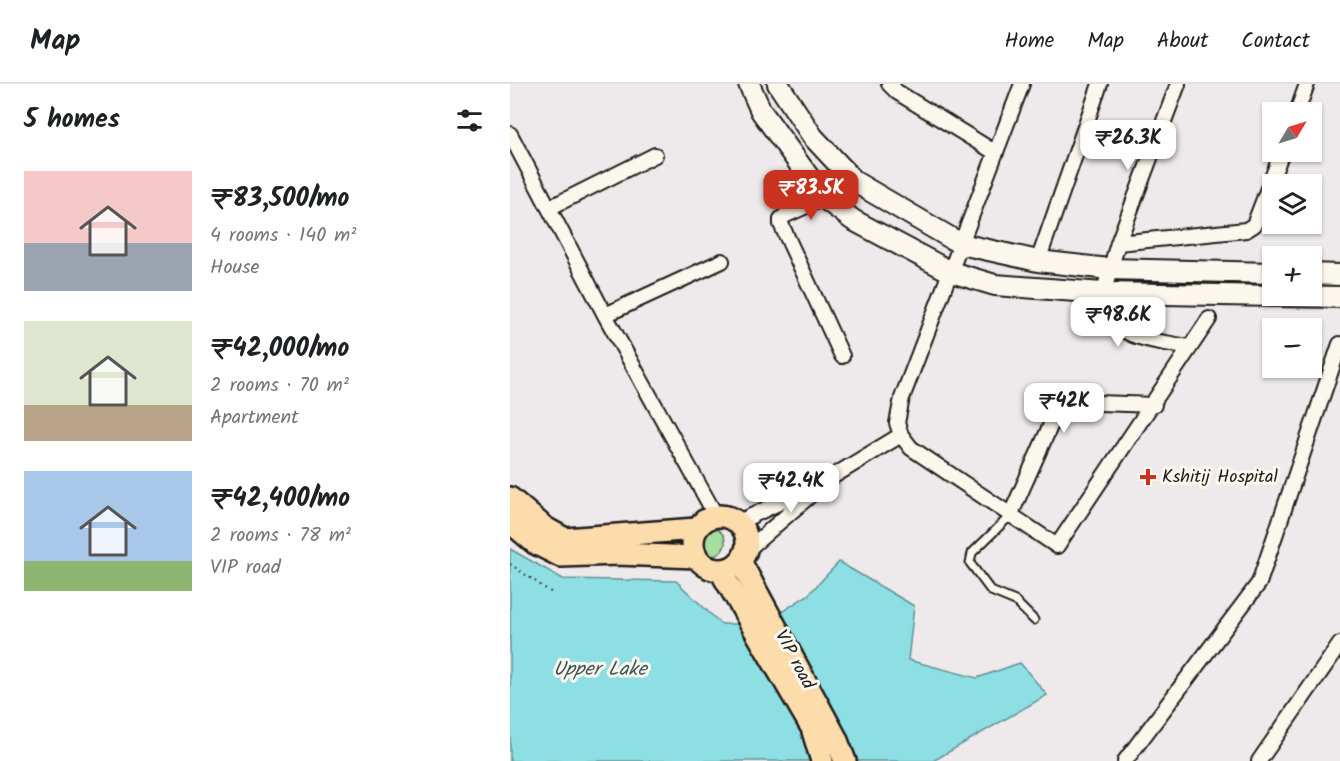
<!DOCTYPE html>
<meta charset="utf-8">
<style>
:root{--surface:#fff;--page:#f6f6f6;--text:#202124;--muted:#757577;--line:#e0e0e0;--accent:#c8321e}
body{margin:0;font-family:Kalam,sans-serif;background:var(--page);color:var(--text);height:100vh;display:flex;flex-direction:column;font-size:22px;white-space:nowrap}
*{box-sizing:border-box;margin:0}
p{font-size:20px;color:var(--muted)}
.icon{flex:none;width:33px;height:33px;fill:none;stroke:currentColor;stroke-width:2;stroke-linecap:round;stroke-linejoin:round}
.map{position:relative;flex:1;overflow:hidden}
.sheet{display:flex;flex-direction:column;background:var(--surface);width:510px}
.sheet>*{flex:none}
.needle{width:39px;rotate:52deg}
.buttons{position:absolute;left:752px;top:18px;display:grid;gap:12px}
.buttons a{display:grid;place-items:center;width:60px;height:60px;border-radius:0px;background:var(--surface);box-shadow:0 2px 4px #0004;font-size:30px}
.price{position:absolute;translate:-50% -51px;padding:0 14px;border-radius:12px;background:#fff;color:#222;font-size:20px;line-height:39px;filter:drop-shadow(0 2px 3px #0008)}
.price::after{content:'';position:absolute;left:50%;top:36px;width:18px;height:14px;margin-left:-9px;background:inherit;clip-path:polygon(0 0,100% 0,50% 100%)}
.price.selected{background:var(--accent);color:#fff}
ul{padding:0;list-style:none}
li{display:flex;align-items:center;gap:18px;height:150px;padding:0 24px}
li span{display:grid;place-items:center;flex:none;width:168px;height:120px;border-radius:0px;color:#555}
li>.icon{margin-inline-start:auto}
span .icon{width:72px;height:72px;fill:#fffc;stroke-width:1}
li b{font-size:26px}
h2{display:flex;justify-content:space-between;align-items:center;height:72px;padding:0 24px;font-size:26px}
header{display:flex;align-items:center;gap:36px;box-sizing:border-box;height:84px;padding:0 30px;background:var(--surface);border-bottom:2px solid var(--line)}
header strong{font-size:28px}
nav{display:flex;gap:33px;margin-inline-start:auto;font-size:21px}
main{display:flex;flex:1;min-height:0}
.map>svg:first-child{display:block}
.green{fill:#a7dda0;stroke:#627c5e;stroke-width:1.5}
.water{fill:#8edfe4;stroke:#609194;stroke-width:1.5}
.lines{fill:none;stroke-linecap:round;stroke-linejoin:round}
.lane-casing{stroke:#1c1c1c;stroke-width:11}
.street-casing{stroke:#1c1c1c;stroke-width:18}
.secondary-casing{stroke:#1c1c1c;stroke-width:24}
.primary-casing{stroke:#1c1c1c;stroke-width:26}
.path{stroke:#1c1c1c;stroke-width:2;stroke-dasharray:1.5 4.5;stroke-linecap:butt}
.lane{stroke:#fbf7ec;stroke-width:7}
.street{stroke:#fbf7ec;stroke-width:14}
.secondary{stroke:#fbf7ec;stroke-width:20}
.primary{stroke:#fddcac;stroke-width:21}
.poi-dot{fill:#c8321e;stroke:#fbf7ec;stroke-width:2}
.labels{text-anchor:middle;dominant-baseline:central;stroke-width:6;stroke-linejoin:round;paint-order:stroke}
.poi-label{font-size:18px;fill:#1c1c1c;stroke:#fbf7ec;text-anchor:start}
.street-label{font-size:18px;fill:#1c1c1c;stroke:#fbf7ec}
.water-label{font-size:20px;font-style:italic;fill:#3e5658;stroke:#fbf7ec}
</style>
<header>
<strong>Map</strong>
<nav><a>Home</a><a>Map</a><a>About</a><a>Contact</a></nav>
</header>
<main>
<section class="sheet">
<h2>5 homes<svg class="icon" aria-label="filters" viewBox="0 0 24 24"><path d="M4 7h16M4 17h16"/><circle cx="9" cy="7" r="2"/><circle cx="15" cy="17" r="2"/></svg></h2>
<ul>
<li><span style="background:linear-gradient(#f6c9c9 60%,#9aa5b1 0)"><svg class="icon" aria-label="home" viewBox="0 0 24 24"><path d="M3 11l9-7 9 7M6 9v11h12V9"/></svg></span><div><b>₹83,500/mo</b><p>4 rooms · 140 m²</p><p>House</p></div></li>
<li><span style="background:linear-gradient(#dfe7d0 70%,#b9a48a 0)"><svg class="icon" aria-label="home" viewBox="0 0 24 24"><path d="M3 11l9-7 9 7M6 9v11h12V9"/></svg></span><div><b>₹42,000/mo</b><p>2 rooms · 70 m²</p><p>Apartment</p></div></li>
<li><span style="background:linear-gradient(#a9c7e8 75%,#8fb573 0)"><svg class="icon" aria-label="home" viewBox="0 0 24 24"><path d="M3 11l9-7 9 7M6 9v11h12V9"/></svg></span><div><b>₹42,400/mo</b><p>2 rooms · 78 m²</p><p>VIP road</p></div></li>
</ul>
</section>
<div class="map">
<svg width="830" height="677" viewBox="0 0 830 677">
<rect width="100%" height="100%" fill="#eee9ea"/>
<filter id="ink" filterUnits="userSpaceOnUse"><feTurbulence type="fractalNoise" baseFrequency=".0167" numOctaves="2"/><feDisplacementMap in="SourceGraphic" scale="12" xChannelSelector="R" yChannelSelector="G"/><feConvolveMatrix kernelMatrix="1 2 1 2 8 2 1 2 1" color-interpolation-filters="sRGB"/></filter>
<g filter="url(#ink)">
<path class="green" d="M187 458a14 14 0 1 1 28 0a14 14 0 1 1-28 0Z"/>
<path class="water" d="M0,465l53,30 113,2 45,43h42l45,-29 31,-33 75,44 -6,54 69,18 43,-15 27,32 -114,66h-423z"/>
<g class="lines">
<defs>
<path id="lane" d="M500,432l-38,37 -2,10 21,28 24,10 19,19"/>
<path id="street" d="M379,0l8,8 99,61
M668,0l-60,159 -19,64c21,33 54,33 89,40
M787,28l10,-28
M0,50l95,181 111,201
M314,114l-38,17 -5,4v5l61,132
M39,124l106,-53
M608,159l128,-13 8,-5 28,-73
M528,177l62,-177
M95,231l117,-54
M391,351l10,13 146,98 152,-227
M500,432l42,-94 19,-20 83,3
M227,439l95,-46 69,-42 -4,-12 5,-25 120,-314
M236,467l68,-59
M615,677l134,-178 81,-239
M749,677l81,-117"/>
<path id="secondary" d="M239,0l12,27 63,87 29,22 98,52 44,13 108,8 237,4
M268,0l35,53 42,45 106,62 77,17 71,8 163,4
M801,190l29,1"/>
<path id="primary" d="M0,414l35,30 20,11 131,-10
M183 459a27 27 0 1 1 54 0a27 27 0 1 1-54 0Z
M0,438l25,21 26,13 56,-2 79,3
M230,477l96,177 9,23
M210,486l92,158 10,33"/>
</defs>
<use href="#lane" class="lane-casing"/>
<use href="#street" class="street-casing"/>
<use href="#secondary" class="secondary-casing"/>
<use href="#primary" class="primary-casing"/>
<path class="path" d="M0,480l42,29"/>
<use href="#lane" class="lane"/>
<use href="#street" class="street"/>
<use href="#secondary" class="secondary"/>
<use href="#primary" class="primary"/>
</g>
</g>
<path class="poi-dot" d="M635 384h6v6h6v6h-6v6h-6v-6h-6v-6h6z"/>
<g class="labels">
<g class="poi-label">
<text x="652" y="393">Kshitij Hospital</text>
</g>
<g class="street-label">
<text transform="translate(284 576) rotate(62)">VIP road</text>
</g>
<g class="water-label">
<text x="90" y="586">Upper Lake</text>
</g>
</g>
</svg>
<div class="buttons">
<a><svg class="needle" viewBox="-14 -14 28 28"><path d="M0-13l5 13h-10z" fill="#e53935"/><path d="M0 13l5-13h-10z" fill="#757577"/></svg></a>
<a><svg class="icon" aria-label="layers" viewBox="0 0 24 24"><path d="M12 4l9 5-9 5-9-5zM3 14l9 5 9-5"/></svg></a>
<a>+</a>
<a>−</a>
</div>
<b class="price" style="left:618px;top:87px">₹26.3K</b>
<b class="price selected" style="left:301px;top:137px">₹83.5K</b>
<b class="price" style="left:608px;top:264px">₹98.6K</b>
<b class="price" style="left:554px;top:350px">₹42K</b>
<b class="price" style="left:281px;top:430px">₹42.4K</b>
</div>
</main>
